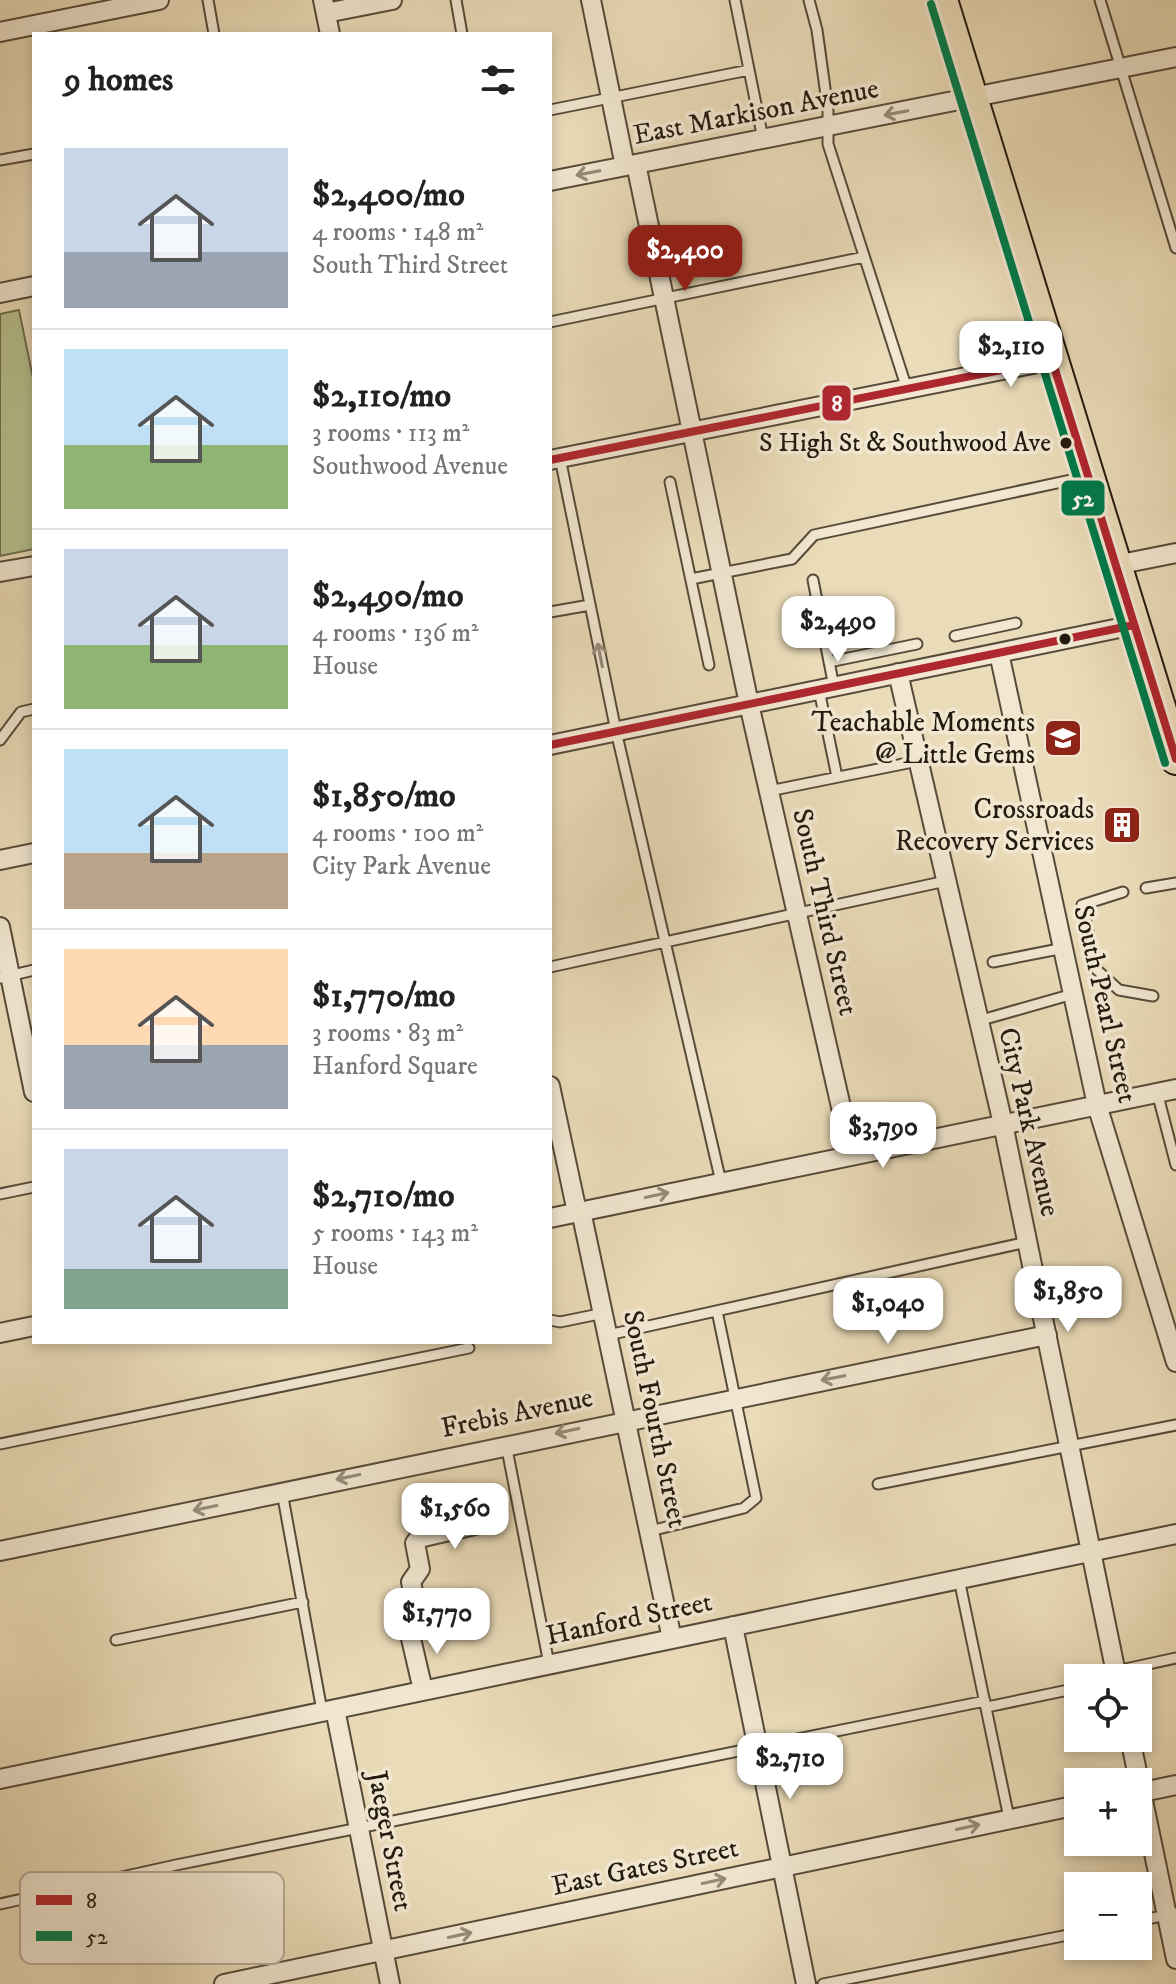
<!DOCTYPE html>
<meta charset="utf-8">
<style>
:root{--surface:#fff;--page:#f6f6f6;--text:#222;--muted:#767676;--line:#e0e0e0;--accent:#8f2418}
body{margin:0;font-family:"IM FELL DW Pica",serif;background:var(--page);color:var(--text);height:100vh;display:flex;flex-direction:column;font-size:30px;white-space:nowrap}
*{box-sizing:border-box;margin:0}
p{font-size:26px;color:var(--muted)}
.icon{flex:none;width:44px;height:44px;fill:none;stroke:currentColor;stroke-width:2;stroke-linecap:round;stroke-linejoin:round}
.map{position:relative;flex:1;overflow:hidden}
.side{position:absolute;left:32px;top:32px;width:520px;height:1312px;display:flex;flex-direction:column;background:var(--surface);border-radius:0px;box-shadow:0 4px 12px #0003}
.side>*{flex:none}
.controls{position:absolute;left:1064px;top:1664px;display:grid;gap:16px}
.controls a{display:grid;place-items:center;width:88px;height:88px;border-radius:0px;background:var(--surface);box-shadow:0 4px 12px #0003;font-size:40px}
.price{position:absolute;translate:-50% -68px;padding:0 18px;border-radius:16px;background:#fff;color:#222;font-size:26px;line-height:52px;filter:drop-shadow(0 2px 4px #0008)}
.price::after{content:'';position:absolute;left:50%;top:48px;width:24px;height:18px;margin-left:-12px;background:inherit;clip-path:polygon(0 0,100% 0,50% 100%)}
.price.active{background:var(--accent);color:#fff}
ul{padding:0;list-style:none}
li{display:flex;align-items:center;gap:24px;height:200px;padding:0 32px}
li+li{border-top:2px solid var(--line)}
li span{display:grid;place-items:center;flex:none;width:224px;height:160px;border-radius:0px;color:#555}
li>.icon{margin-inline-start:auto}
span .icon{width:96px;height:96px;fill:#fffc;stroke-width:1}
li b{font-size:34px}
h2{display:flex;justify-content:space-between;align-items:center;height:96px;padding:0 32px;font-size:34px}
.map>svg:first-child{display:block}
.green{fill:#b7c08f;stroke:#6e6e50;stroke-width:2}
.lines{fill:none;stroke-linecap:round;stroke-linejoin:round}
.service-casing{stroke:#564b3a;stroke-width:13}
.minor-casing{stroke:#564b3a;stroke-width:22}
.primary-casing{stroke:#241b10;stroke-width:34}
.service{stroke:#f2e8d2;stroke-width:9}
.minor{stroke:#f2e8d2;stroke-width:18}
.primary{stroke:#ebdcb9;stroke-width:30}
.bus-1-casing{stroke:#f2e8d2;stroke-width:14}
.bus-2-casing{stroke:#f2e8d2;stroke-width:14}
.bus-1{stroke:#af272f;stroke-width:8}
.bus-2{stroke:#007b4b;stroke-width:8}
.oneway{stroke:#958c7b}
.bus-dot{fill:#241b10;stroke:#f2e8d2;stroke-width:3}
.labels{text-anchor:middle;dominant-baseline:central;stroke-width:7;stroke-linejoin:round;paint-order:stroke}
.bus-label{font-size:26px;fill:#241b10;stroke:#f2e8d2;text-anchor:end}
.street-label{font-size:28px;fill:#241b10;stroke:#f2e8d2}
.poi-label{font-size:28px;fill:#241b10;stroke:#f2e8d2;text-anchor:end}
.key{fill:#f2e8d2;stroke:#b4aa98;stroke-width:2}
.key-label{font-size:22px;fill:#241b10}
.line-badge{stroke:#f2e8d2;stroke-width:3}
.badge-label{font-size:22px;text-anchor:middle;font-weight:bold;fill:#fff}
</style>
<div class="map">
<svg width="1176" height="1984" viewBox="0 0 1176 1984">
<rect width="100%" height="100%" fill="#ebdcb9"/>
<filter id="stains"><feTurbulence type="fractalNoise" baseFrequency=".0025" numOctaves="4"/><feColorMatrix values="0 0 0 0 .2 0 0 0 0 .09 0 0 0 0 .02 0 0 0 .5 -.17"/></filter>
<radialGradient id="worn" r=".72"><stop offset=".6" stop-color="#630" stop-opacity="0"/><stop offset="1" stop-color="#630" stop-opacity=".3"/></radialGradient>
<path class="green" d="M19,310l15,73v166l-34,7v-242z"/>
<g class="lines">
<defs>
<path id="service" d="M208,0l6,34
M456,0l6,34
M735,0l28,139
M809,0l8,30 11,80v34l79,245
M1100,0l76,248
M550,110l199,-40
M0,160l34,-6
M550,322l314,-65
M560,458l56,273 105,451
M670,482l39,183
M691,579l101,-20 22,-24 271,-58
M813,580l21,107
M550,612l40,-7
M955,636l61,-13
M829,662l88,-18
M819,690l18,87
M0,740l21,-28 13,-3
M769,791l149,-30
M1146,888l30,-5
M1123,892l-41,13 15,65 22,20 34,6
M993,962l71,-14
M550,967l396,-86
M0,978l34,-8
M978,1021l95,-27
M1157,1092l19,73
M0,1194l34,-7
M550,1320l10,2 44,-9
M608,1335l419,-93
M0,1444l469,-96
M506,1444l43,220
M878,1484l298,-59
M282,1492l40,219
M650,1531l94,-23 12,-10 -39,-187
M959,1579l50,239
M116,1640l187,-38
M1116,1671l60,-13
M987,1707l91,-19
M0,1904l176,-39 809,-164
M1138,1921l38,-8
M823,1984l255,-51"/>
<path id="minor" d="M323,0l7,34
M591,0l34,166
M326,13l66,-13
M0,32l159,-32
M636,164l113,540 103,451
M550,181l626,-124
M0,293l34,-7
M550,460l502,-100
M1116,565l60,-12
M0,572l34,-6
M999,653l98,452 79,257
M898,673l105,451 114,554
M550,745l584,-120
M0,860l34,-7
M0,927l34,165
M550,1086l27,126
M581,1211l91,428
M550,1218l626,-129
M0,1333l34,-7
M0,1551l1047,-216
M733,1626l73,358
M423,1690l-14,-60 9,-16 -7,-32 9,-13 -5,-26 4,-5 56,-13
M335,1709l55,275
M1130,1738l46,221
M0,1779l1176,-245
M1138,1793l38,-8
M224,1984l854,-179"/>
<path id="primary" d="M942,0l234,759"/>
</defs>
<use href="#service" class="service-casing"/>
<use href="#minor" class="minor-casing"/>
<use href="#primary" class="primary-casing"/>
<use href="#service" class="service"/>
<use href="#minor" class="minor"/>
<use href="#primary" class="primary"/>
<defs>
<path id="bus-1" d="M550,460l502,-100 124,399
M550,745l584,-120"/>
<path id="bus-2" d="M931,4l234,759"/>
</defs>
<use href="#bus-1" class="bus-1-casing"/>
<use href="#bus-2" class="bus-2-casing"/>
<use href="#bus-1" class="bus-1"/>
<use href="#bus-2" class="bus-2"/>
</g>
<defs><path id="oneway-shaft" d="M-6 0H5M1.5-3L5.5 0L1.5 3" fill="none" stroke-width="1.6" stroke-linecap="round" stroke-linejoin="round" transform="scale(2)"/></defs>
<g class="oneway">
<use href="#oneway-shaft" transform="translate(896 113) rotate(169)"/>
<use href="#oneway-shaft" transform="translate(588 173) rotate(169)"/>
<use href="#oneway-shaft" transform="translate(600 655) rotate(-101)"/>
<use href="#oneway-shaft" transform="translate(657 1195) rotate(-12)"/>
<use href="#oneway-shaft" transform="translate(833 1378) rotate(169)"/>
<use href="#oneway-shaft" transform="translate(567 1431) rotate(168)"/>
<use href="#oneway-shaft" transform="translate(348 1477) rotate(168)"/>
<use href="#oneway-shaft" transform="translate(205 1508) rotate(168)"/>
<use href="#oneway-shaft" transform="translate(968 1827) rotate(-12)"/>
<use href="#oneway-shaft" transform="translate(714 1881) rotate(-12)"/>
<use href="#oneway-shaft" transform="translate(460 1935) rotate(-12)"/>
</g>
<defs>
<symbol id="school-square" viewBox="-11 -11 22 22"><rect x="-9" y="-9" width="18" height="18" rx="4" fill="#8f2418" stroke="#f2e8d2"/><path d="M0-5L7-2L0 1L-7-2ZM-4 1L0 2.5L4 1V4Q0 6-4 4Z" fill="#fff"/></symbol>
<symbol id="building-square" viewBox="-11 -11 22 22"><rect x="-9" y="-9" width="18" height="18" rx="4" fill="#8f2418" stroke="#f2e8d2"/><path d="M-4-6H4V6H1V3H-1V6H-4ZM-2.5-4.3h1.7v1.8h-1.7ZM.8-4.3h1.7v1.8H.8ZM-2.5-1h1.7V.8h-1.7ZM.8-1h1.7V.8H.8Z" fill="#fff"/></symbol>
</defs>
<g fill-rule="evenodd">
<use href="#school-square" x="1041" y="716" width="44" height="44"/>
<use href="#building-square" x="1100" y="803" width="44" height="44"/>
</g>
<g class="bus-dot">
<circle cx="1066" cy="443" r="7"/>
<circle cx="1065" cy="639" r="7"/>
</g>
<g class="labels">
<g class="bus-label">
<text x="1051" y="443">S High St &amp; Southwood Ave</text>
</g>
<g class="street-label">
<text transform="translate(756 112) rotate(-11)">East Markison Avenue</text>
<text transform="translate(825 912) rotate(77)">South Third Street</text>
<text transform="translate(1105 1004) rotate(77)">South Pearl Street</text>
<text transform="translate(1029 1122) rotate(77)">City Park Avenue</text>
<text transform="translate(517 1413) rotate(-12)">Frebis Avenue</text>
<text transform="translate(655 1419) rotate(78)">South Fourth Street</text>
<text transform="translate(629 1619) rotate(-12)">Hanford Street</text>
<text transform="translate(390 1841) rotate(79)">Jaeger Street</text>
<text transform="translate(645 1867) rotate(-12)">East Gates Street</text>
</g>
<g class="poi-label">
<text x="1035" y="722">Teachable Moments<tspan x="1035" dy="32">@ Little Gems</tspan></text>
<text x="1094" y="809">Crossroads<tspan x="1094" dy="32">Recovery Services</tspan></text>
</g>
</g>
<rect x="20" y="1872" width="264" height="92" rx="12" class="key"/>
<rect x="36" y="1895" width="36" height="10" fill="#af272f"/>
<rect x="36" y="1931" width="36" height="10" fill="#007b4b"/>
<g class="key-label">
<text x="86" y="1908">8</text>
<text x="86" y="1944">52</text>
</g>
<g class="line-badge">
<rect x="821" y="384" width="31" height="38" rx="8" fill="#af272f"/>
<rect x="1060" y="479" width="46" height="38" rx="8" fill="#007b4b"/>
</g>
<g class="badge-label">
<text x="837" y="411">8</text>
<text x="1083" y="506">52</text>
</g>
<rect width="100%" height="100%" filter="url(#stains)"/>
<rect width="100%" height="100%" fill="url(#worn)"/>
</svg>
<div class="controls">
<a><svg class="icon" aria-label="locate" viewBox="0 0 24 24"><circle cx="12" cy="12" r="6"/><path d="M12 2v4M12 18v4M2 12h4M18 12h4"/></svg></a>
<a>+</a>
<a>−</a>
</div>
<b class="price active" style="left:685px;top:293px">$2,400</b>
<b class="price" style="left:1011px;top:389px">$2,110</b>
<b class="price" style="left:838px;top:664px">$2,490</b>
<b class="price" style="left:883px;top:1170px">$3,790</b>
<b class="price" style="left:1068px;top:1334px">$1,850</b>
<b class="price" style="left:888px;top:1346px">$1,040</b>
<b class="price" style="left:455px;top:1551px">$1,560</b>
<b class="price" style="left:437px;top:1656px">$1,770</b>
<b class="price" style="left:790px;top:1801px">$2,710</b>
<section class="side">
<h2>9 homes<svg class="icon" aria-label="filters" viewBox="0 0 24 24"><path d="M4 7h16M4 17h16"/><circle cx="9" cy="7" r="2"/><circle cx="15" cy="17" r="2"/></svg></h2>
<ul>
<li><span style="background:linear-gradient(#c9d6e8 65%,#9aa5b1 0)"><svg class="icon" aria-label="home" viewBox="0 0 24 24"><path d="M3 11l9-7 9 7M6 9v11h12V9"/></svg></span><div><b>$2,400/mo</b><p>4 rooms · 148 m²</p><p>South Third Street</p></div></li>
<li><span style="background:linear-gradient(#bfe0f5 60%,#8fb573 0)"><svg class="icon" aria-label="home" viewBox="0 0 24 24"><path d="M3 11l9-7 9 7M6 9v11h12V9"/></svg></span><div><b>$2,110/mo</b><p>3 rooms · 113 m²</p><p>Southwood Avenue</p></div></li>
<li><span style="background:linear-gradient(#c9d6e8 60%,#8fb573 0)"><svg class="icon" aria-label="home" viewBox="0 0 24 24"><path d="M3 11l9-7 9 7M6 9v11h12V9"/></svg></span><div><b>$2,490/mo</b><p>4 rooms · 136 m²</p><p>House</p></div></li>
<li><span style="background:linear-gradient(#bfe0f5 65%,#b9a48a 0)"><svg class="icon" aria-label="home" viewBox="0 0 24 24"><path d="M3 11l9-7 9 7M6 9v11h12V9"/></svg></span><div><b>$1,850/mo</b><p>4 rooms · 100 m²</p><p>City Park Avenue</p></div></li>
<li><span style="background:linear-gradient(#ffd9b3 60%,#9aa5b1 0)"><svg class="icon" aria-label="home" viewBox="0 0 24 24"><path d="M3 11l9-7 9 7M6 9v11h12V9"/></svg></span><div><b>$1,770/mo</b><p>3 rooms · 83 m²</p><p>Hanford Square</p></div></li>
<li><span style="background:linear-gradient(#c9d6e8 75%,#7fa58c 0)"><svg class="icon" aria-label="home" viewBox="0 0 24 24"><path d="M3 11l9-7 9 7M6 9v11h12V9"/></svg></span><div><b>$2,710/mo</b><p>5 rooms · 143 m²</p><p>House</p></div></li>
</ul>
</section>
</div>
